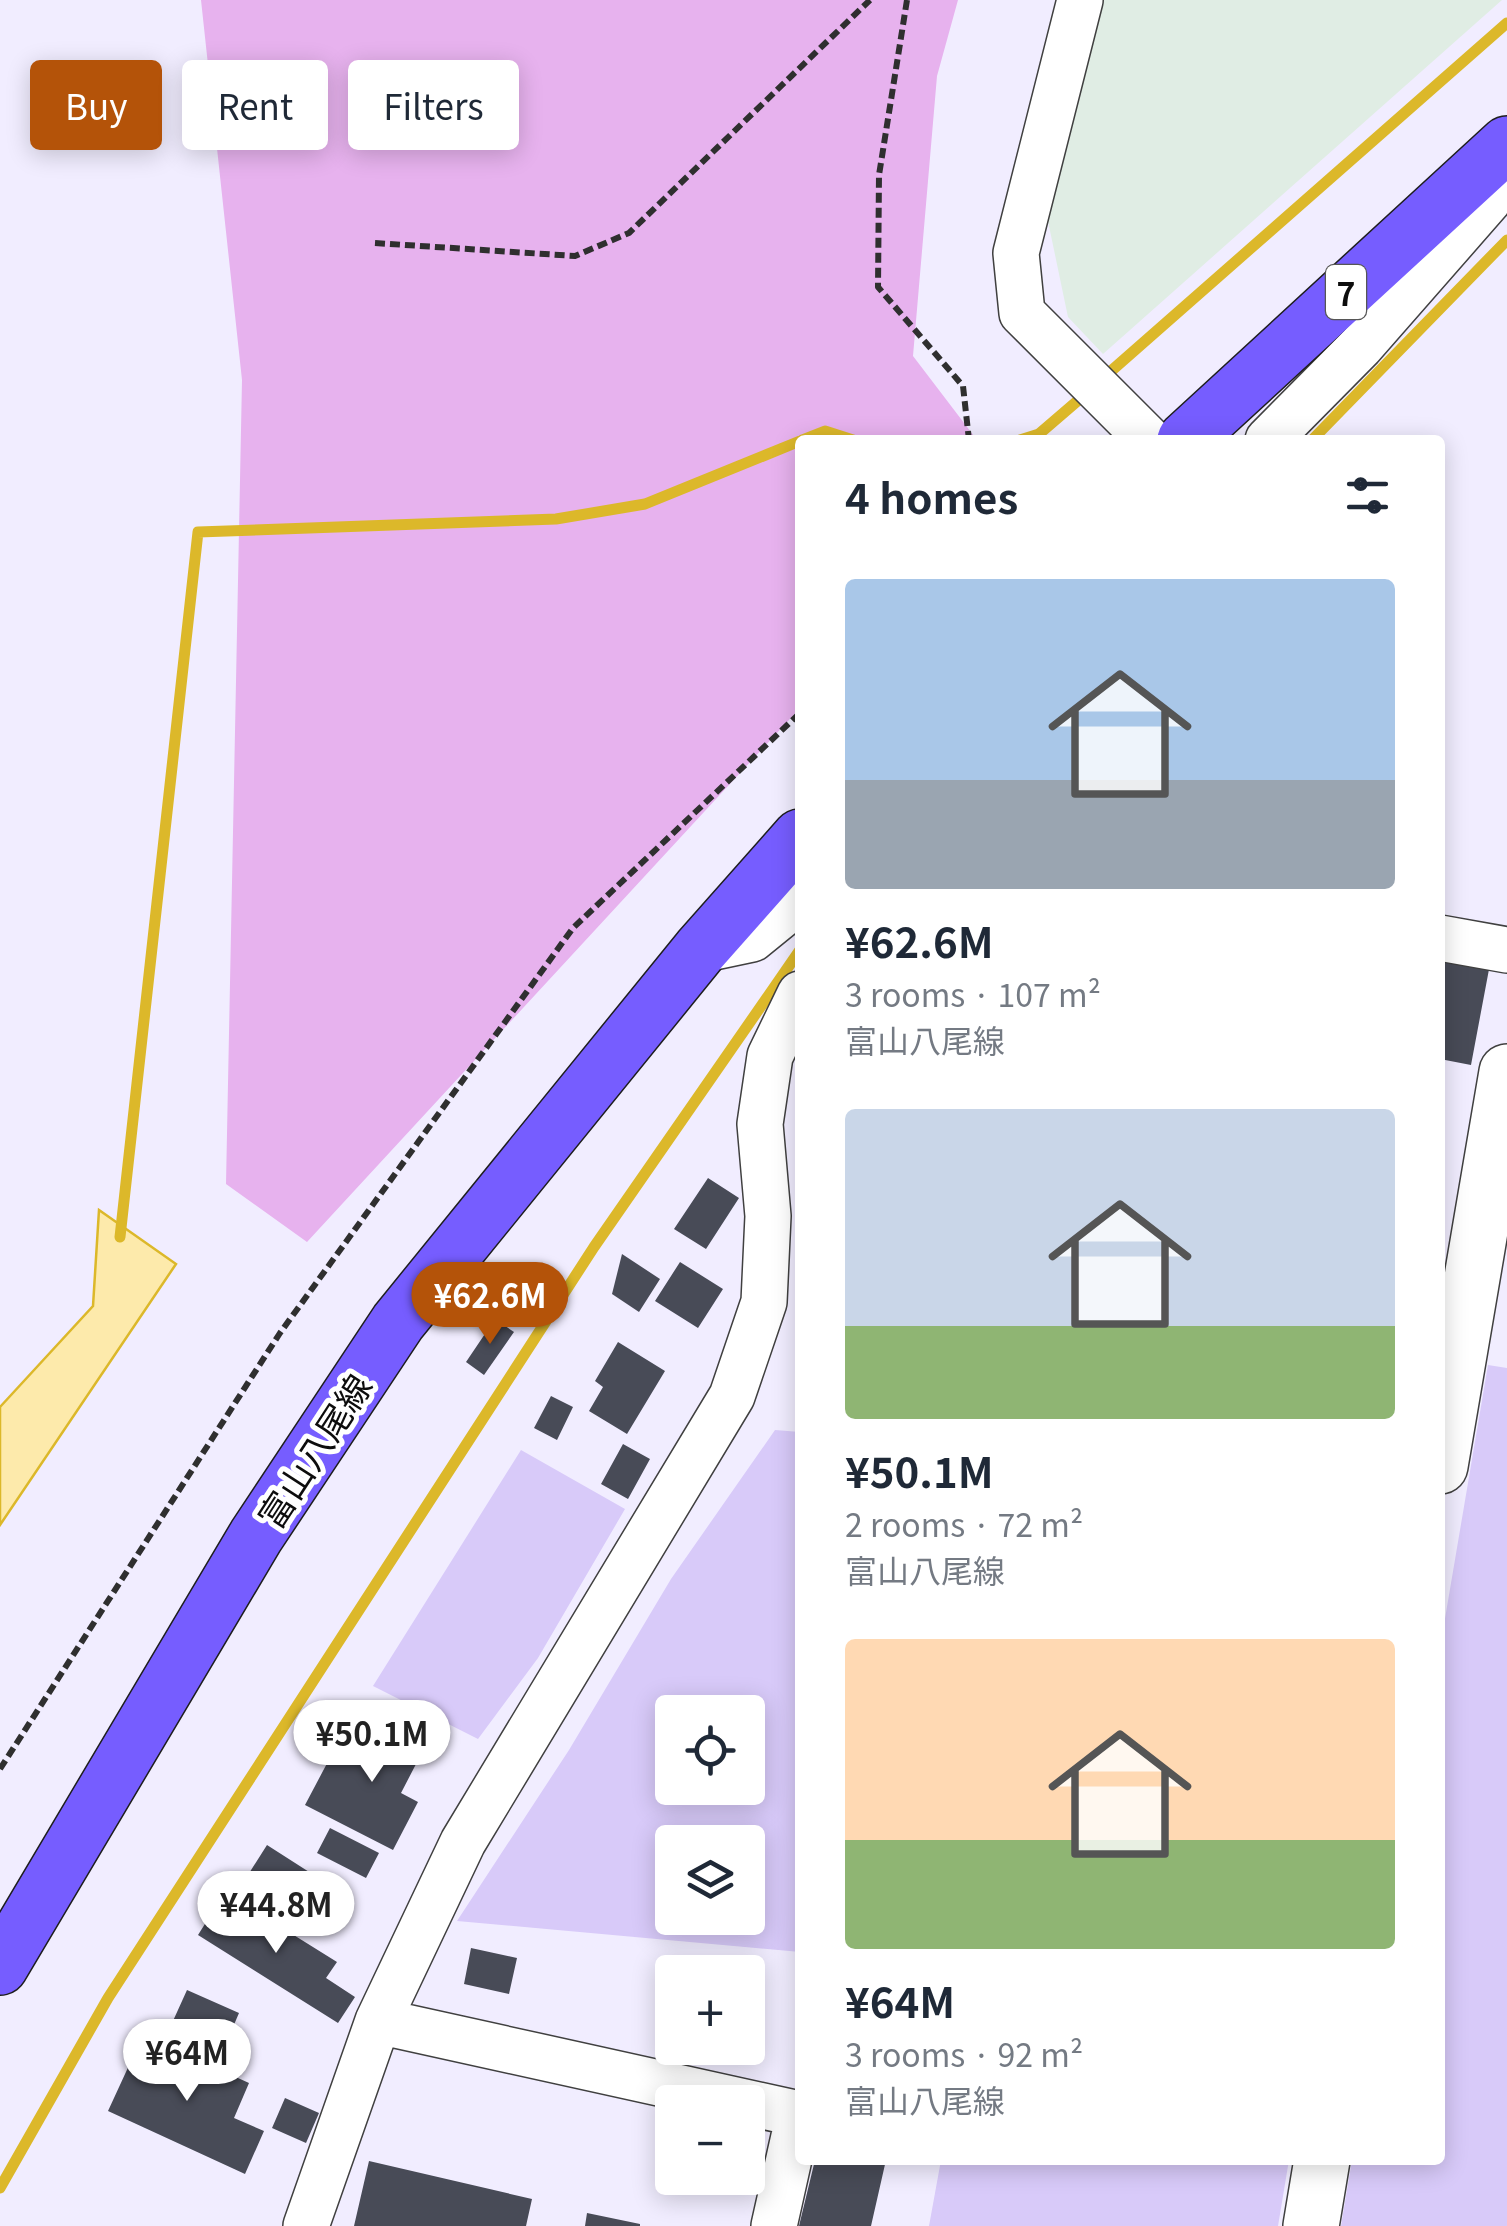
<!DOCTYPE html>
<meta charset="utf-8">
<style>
:root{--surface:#fff;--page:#f6f6f7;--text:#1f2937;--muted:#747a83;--accent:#b45309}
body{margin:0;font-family:Georgia,"Noto Sans JP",serif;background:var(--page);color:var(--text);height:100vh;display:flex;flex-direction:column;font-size:38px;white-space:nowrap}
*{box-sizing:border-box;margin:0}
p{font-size:32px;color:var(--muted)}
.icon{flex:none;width:55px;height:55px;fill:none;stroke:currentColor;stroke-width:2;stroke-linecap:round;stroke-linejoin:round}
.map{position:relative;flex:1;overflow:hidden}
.drawer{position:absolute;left:795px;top:435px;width:650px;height:1730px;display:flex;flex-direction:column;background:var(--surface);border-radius:10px;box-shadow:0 5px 25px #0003}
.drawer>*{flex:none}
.hud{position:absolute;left:30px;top:60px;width:615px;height:90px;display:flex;gap:20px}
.fabs{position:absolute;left:655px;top:1695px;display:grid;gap:20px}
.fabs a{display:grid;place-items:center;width:110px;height:110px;border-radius:10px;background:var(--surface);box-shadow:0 5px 25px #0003;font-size:50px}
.price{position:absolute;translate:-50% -85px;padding:0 22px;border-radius:35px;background:#fff;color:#222;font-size:32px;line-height:65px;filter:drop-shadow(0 2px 5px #0008)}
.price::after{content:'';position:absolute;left:50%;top:60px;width:30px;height:22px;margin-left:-15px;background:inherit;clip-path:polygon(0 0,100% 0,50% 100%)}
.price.on{background:var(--accent);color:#fff}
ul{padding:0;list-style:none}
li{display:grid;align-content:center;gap:20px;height:530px;padding:0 50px}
li span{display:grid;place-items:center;height:310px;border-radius:10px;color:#555}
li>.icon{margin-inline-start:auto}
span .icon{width:180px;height:180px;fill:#fffc;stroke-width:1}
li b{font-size:42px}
h2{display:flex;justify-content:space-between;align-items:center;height:120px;padding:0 50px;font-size:42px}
.chip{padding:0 35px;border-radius:10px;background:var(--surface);box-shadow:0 5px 25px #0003;font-size:35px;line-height:90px}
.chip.on{background:var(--accent);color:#fff}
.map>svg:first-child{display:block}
.industrial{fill:#e0ede4}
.farmland{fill:#d8caf9;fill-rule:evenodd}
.green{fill:#e7b2ee}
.water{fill:#fdeaab;stroke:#dcb82a;stroke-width:2.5}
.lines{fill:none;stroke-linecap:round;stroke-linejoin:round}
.stream{stroke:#dcb82a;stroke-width:11}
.building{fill:#484b57}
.minor-casing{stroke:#404040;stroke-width:48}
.tertiary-casing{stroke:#404040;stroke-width:58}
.primary-casing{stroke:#1e1e1e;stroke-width:58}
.path{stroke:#2f2f2f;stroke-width:6;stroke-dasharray:10 5;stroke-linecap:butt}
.minor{stroke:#fff;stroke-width:45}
.tertiary{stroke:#fff;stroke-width:55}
.primary{stroke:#765dff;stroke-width:55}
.labels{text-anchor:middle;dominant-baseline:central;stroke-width:10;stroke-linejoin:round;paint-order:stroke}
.shield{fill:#fff;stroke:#565656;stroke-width:2.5}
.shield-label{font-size:32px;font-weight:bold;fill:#0d0d0d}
.street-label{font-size:35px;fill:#0d0d0d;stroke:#fff}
</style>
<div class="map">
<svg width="1507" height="2226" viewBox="0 0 1507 2226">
<rect width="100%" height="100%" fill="#f1edff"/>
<path class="industrial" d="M1100,0h402l-399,354 -35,-37 -24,-115z"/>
<path class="farmland" d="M1488,1365l19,3v858h-166l11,-66h88v-512z
M775,1430l25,2v520l-343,-31 112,-171 102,-171zM672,1712h76v76h-76zM748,1842v76h-76v-76z
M521,1450l104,59 -87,149 -60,81 -105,-53z
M941,2160h348l-11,66h-349z"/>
<path class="green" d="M201,0h757l-21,76 -24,280 64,84h-177v268l-493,534 -81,-58 16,-804z"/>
<path class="water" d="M99,1210l77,54 -176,261v-118l93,-101z"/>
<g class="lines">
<path class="stream" d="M1102,379l405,-356
M802,440l23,-9 28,9
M1020,440l19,-6 50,-43
M1312,440l195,-200
M120,1237l78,-705 358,-13 89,-15 155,-63
M0,2188l108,-190 486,-751 206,-297"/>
</g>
<path class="building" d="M1440,955l50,9 -19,101 -31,-6z
M708,1178l31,20 -33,51 -32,-20z
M622,1254l38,25 -21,33 -27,-18z
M680,1262l43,27 -25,39 -43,-27z
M495,1319l19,13 -30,43 -18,-13z
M618,1342l47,29 -38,63 -38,-23 14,-24 -8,-6z
M551,1396l22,11 -16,33 -23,-12z
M623,1444l27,15 -22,40 -27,-15z
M383,1716l46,23 -28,54 17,9 -25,48 -88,-45 28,-53 24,12z
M330,1828l49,25 -13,25 -49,-25z
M267,1845l64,41 -22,33 -63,-41z
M225,1892l112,70 -11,16 29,19 -17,26 -140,-88z
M471,1948l46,10 -8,36 -45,-10z
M693,1959l47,6 -1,7h-48z
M187,1990l52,23 -18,42 -53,-23z
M143,2035l106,48 -15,35 30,13 -19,43 -137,-63z
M681,2048h47l-1,12 -47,-7z
M285,2098l34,15 -13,30 -34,-15z
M815,2160h71l-15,66h-72z
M369,2161l163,38 -6,27h-172z
M587,2213l53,11v2h-55z"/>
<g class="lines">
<defs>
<path id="minor" d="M1080,0l-64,253 6,60 127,127
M1268,440l93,-94 127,-145 19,-55
M1440,938l67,12
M700,950l52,-11 48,-39
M378,2021l421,93 -25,112
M306,2226l72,-205 85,-179 269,-446 32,-94 4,-86 -8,-92 10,-68 30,-62"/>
<path id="tertiary" d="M1440,1466l67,-394
M1311,2226l11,-66"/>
<path id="primary" d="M1185,440l322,-296
M0,1967l256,-431 142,-214 302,-372 100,-113"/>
</defs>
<use href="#minor" class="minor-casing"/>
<use href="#tertiary" class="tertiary-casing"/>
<use href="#primary" class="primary-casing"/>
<path class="path" d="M907,0l-28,175 -1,112 85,99 6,54
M375,243l200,13 54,-23 241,-233
M0,1769l280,-436 293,-405 227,-215"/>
<use href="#minor" class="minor"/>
<use href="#tertiary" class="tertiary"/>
<use href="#primary" class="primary"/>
</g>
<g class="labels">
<rect class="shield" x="1326" y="265" width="40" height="54" rx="8"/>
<g class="shield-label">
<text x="1346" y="292">7</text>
</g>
<g class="street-label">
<text transform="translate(313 1450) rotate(-57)">富山八尾線</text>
</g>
</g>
</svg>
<div class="fabs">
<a><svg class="icon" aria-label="locate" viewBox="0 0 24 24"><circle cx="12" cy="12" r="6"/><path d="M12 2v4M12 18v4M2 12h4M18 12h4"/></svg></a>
<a><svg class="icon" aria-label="layers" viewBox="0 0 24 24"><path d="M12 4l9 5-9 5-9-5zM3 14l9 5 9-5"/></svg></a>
<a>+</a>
<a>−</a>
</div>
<b class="price on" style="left:490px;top:1347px">¥62.6M</b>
<b class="price" style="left:372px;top:1785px">¥50.1M</b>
<b class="price" style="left:276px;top:1956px">¥44.8M</b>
<b class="price" style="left:187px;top:2104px">¥64M</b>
<div class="hud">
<a class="chip on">Buy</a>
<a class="chip">Rent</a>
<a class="chip">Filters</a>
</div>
<section class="drawer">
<h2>4 homes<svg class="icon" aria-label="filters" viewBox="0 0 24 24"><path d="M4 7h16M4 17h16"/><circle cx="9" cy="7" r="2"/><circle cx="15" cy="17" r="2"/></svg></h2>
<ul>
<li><span style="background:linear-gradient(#a9c7e8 65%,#9aa5b1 0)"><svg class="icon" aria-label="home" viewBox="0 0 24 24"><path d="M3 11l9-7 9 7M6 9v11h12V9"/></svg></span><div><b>¥62.6M</b><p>3 rooms · 107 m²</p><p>富山八尾線</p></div></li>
<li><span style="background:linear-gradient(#c9d6e8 70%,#8fb573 0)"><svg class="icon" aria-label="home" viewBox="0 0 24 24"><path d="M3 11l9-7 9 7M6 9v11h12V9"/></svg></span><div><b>¥50.1M</b><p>2 rooms · 72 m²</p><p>富山八尾線</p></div></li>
<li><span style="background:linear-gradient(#ffd9b3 65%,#8fb573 0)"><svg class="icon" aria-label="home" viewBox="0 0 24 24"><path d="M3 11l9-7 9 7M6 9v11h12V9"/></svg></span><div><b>¥64M</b><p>3 rooms · 92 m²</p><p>富山八尾線</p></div></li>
</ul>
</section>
</div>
